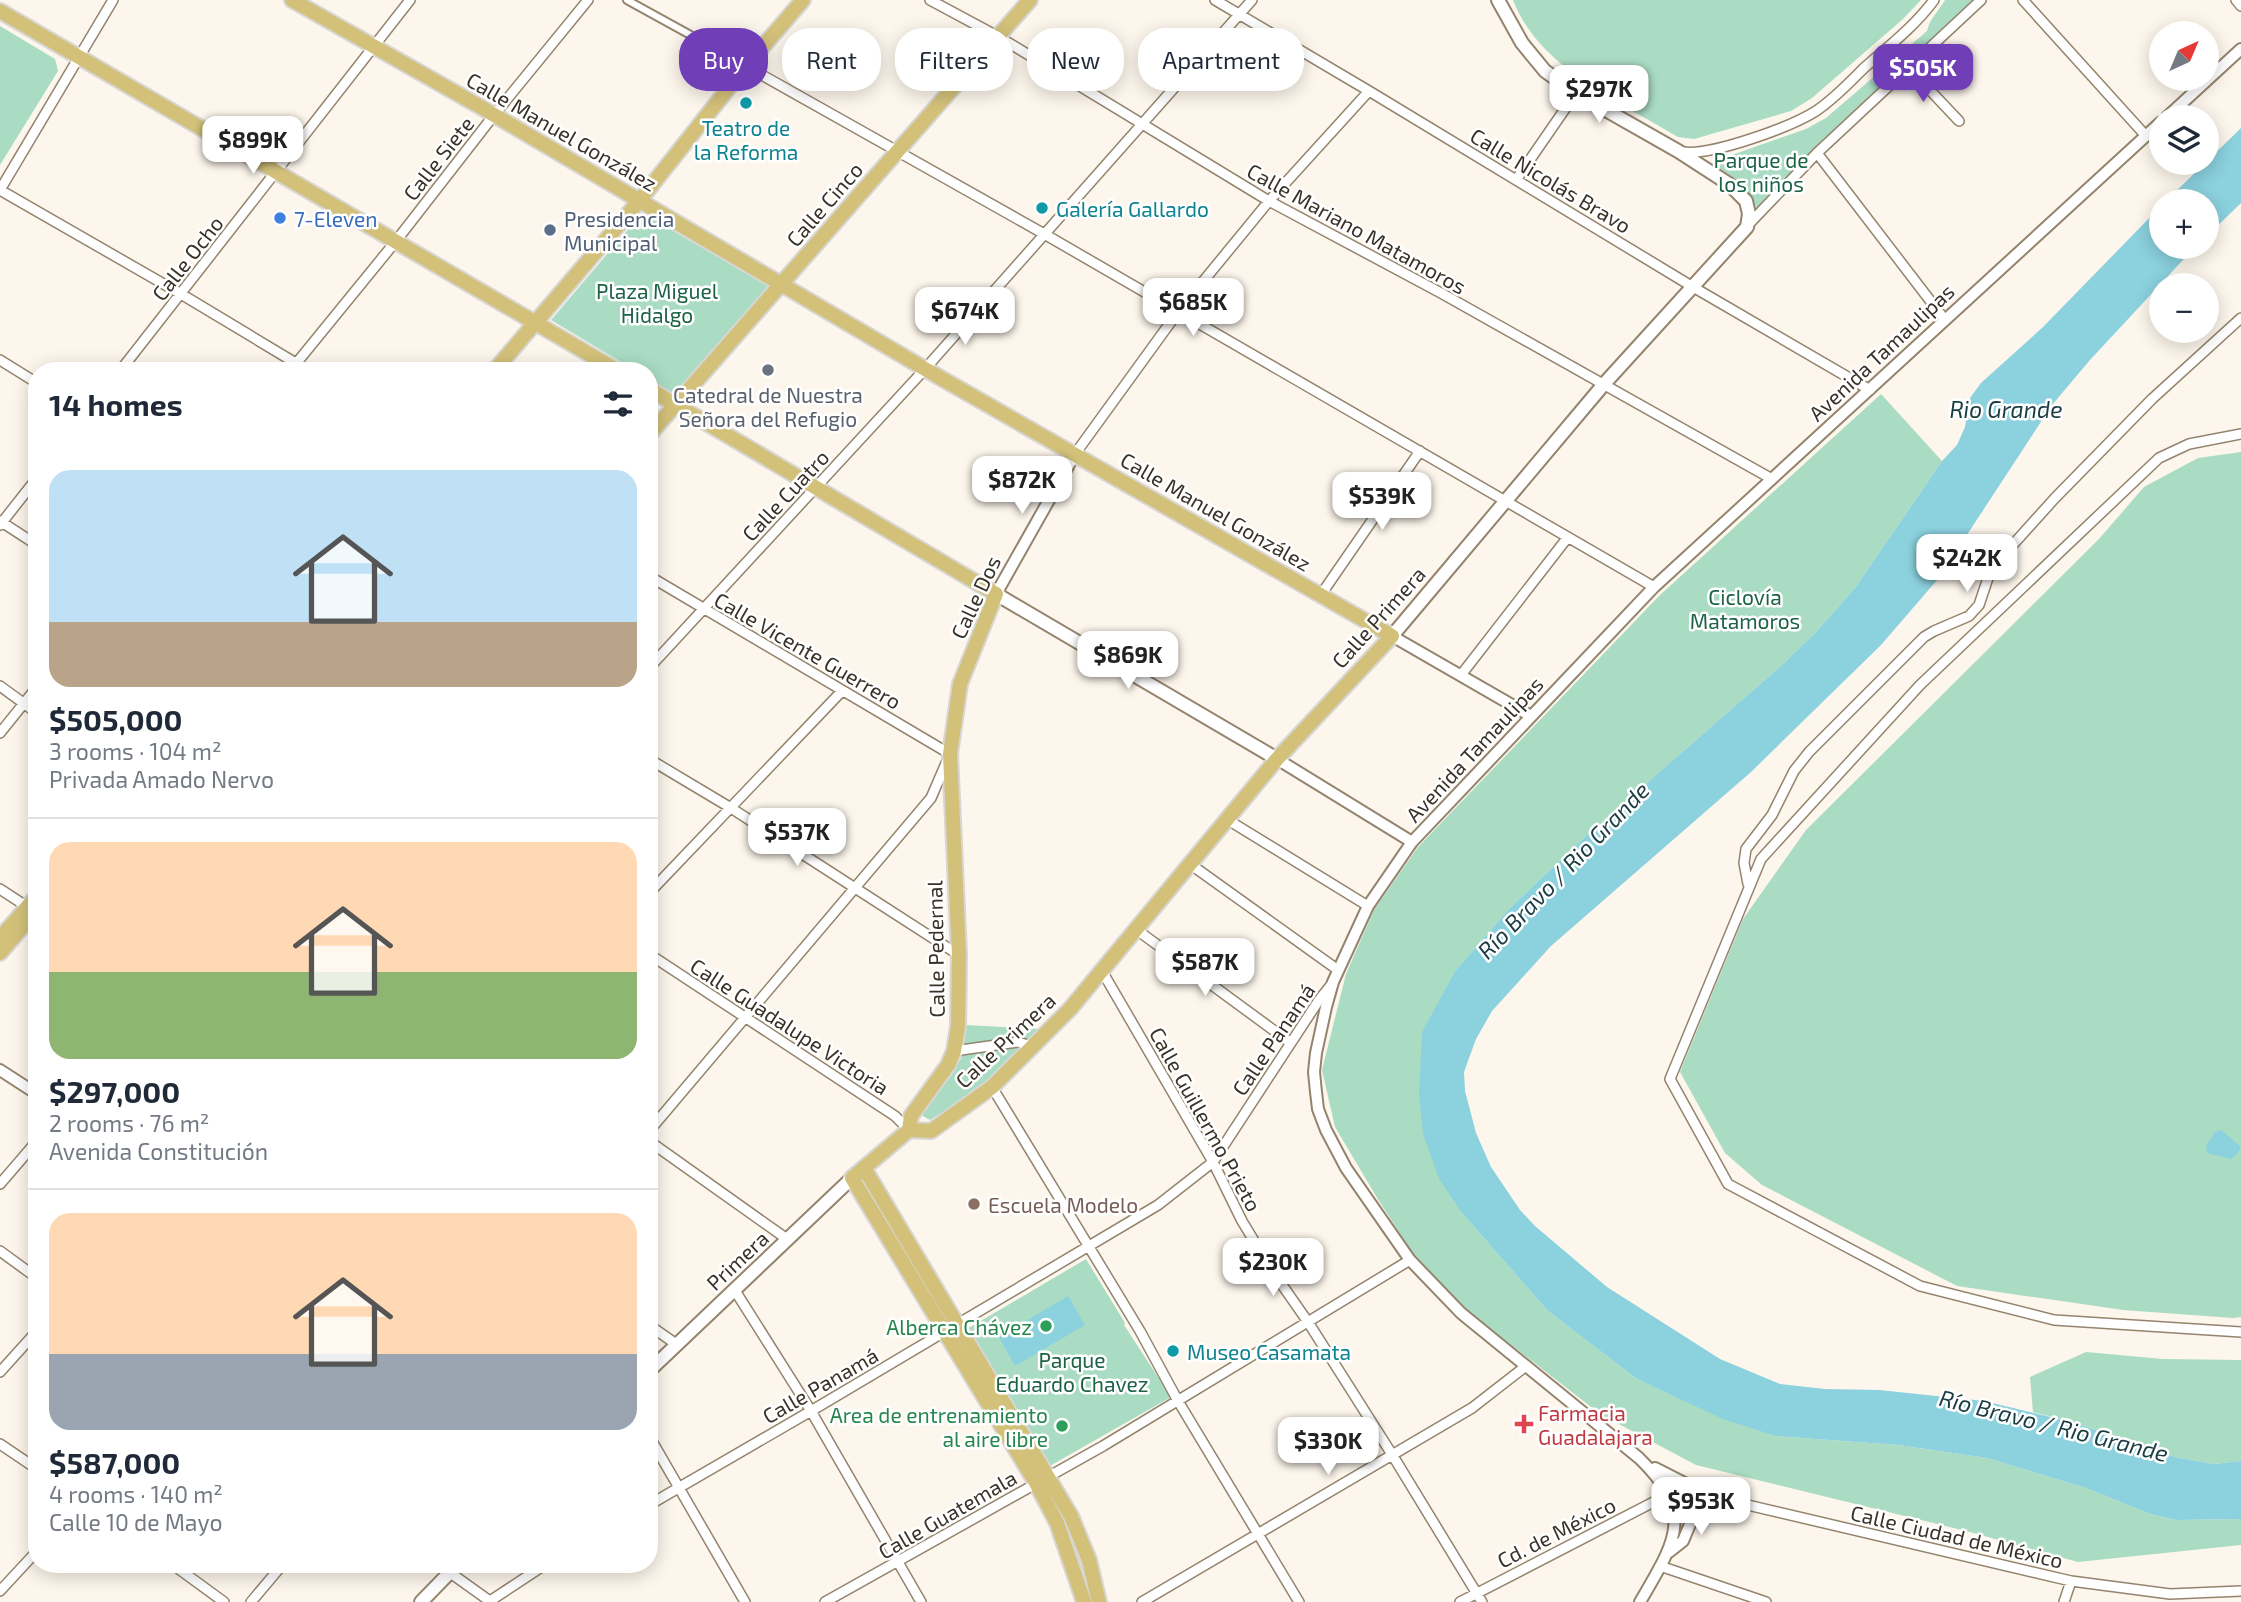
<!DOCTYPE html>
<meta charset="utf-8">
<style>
:root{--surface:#fff;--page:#f2f2f3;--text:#1f2937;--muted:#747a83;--line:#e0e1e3;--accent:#703eb6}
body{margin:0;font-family:"Exo 2",sans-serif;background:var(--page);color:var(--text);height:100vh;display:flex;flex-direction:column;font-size:26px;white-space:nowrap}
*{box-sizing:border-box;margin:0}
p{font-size:23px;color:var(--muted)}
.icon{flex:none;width:38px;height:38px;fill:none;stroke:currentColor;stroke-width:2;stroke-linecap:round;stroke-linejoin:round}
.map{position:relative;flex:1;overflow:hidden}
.drawer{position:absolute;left:28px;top:362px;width:630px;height:1211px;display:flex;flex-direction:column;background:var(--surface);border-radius:28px;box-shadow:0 4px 18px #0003}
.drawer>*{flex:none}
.top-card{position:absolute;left:679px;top:28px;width:665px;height:63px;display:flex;gap:14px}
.needle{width:46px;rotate:44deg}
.buttons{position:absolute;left:2149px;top:21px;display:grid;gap:14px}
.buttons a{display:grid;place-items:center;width:70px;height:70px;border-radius:50%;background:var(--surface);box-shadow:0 4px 18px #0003;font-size:35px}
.price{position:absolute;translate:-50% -60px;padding:0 16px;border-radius:14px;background:#fff;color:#222;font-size:23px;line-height:46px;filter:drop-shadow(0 2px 4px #0008)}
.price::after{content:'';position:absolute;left:50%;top:42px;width:21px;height:16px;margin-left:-10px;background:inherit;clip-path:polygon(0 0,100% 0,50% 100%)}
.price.on{background:var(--accent);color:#fff}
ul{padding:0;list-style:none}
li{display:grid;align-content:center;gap:14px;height:371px;padding:0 21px}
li+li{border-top:2px solid var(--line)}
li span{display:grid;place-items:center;height:217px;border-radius:21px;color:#555}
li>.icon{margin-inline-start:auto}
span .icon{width:126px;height:126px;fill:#fffc;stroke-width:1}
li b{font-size:30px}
h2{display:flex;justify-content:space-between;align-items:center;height:84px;padding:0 21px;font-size:30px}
.chip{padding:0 24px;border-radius:28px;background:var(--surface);box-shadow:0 4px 18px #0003;font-size:24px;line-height:63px}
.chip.on{background:var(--accent);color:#fff}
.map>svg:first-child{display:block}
.green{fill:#aadbc3}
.water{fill:#8bd1de}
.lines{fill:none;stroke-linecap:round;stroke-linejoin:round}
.pedestrian-casing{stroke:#94846d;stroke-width:10}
.minor-casing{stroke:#94846d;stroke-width:12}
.tertiary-casing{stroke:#94846d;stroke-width:14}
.secondary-casing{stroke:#94846d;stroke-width:16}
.primary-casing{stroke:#d7d6d4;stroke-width:18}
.pedestrian{stroke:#fff;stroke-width:6}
.minor{stroke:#fff;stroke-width:9}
.tertiary{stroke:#fff;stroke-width:10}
.secondary{stroke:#fff;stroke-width:12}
.primary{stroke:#d3c17a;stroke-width:14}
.culture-dot{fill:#0f9aa8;stroke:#fff;stroke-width:2.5}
.shop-dot{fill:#3f7fe0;stroke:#fff;stroke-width:2.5}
.service-dot{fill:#5c6f8a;stroke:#fff;stroke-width:2.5}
.worship-dot{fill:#6b7280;stroke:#fff;stroke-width:2.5}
.education-dot{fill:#8d6e63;stroke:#fff;stroke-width:2.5}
.leisure-dot{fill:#2e9e5b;stroke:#fff;stroke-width:2.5}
.health-dot{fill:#e0444e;stroke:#fff;stroke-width:2.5}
.labels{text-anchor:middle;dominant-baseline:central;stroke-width:5;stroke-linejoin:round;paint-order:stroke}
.culture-label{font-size:21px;fill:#0d838f;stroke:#fff;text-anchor:start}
.street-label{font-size:21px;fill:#393228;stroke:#fff}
.park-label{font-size:21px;fill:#1c6247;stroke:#fff}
.shop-label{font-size:21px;fill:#366cbe;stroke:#fff;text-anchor:start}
.service-label{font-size:21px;fill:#4e5e75;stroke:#fff;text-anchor:start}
.worship-label{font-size:21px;fill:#5b616d;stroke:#fff}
.education-label{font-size:21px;fill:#785e54;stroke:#fff;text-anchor:start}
.leisure-label{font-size:21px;fill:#27864d;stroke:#fff;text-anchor:end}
.health-label{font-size:21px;fill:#be3a42;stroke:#fff;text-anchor:start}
.water-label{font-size:23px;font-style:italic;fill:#1a3c42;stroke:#fff}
</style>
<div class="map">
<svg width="2241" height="1602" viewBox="0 0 2241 1602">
<rect width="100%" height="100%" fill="#fdf6ec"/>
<path class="green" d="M1513,0h408l-18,19 -91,79 -21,13 -97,28 -16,-2c-59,-36 -139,-69 -165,-137z
M1945,0h29l-155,143 -62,65 -14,-24 -28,-19 14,-9 77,-27 20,-11 101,-87c3,-13 11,-19 18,-31z
M0,26l55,33 3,12 -58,94z
M642,213l126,73 -93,108 -26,-15v-8h-13l-85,-51z
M1881,394l61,67 -87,127 -38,43 -35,34 -125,109 -42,40 -29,22 -77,73 -53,61 6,243 86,98 89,68 86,39 52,18 123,9 89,13 99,30 64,26 26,6 65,-1v26l-163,17 -108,-30 -274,-67 -96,-51 -131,-102 -53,-54 -37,-57 -44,-74 -13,-57 24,-96 28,-64 44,-63 242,-252z
M2241,452v865l-8,1 -110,-8 -166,-24 -195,-101 -37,-32 -45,-81 63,-153 63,-89 293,-291 45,-52 54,-29z
M966,1025l76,4 -56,56 -56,35 -9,-5 40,-56z
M1086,1259l39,64 -1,2 47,72 -123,70 -81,-138z
M2086,1352l77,7 78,1v101l-28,3 -38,-7 -100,-34 -42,-11 -3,-35z"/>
<path class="water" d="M2241,128v75l-34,33v-35h-41z
M2161,206v41h34l-105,113 -38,45 -114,174 -57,66 -130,127 -200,174 -59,65 -16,28 -12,33 1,19 11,42 15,34 29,43 15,16 72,61 113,72 60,25 45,5 54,1 105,11 91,22 100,34 38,7 28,-3v58l-65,1 -26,-6 -64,-26 -99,-30 -89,-13 -123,-9 -52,-17 -86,-40 -89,-68 -86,-98 -23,-34 -16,-45 -4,-39 3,-63 34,-62 53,-61 77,-73 29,-22 42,-40 125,-109 35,-34 38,-43 87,-127 15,-16 8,-18 5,-29 11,-15 62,-56z
M2221,1130l20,17 -4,7 -6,5 -24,-6 -1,-7 9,-14z
M1068,1296l17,29 -70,41 -16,-29z"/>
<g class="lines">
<defs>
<path id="pedestrian" d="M627,0l118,65"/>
<path id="minor" d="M930,0l69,37 270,164 172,92 331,186
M1215,0l154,91 324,196 177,103
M2023,0l123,136
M2236,0l5,6
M746,66l300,169 608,352
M1908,67l51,54
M1683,152c28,4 108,-25 133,-41 18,-12 33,-28 48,-43 24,-21 51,-42 70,-68
M1817,153l128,167
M1516,180l60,-87
M0,190l181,104 128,77
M0,190l113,-190
M1748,225l69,-72 164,-153
M0,360l37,23
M120,371l290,-371
M290,371l106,-130 98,-126 94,-115
M2241,434l-52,10 -30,14 -239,227 -159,174 -91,220 58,105 192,102 134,34 187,12
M1075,454l103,-142 91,-111 100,-110
M0,521l37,24
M0,525l37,-47
M649,576l301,178 -19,44 -282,333
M1320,596l100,-145
M649,668l276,-299 327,-369
M1461,675l107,-138
M0,686l37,27
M0,733l37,-46
M649,759l82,49 228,147
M1228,820l140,86
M1190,864l148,106
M1748,884l-4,-21 2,-14 26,-34 22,-44 15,-19 115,-115 10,-6 35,-15 10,-11 12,-36 64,-71 97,-99 89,-81
M0,889l29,19
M649,893l193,-202
M1137,930l154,113
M649,954l246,162 14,14
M1102,971l111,191 29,59 29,48 37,53 85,134 89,146
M954,1051l64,-9 16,5
M992,1087l148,244 38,70 121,201
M649,1141l138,98
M0,1184l37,-43
M0,1251l37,27
M734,1289l77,122 110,191
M649,1325l27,19
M0,1372l37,-41
M649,1436l96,166
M0,1444l37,25
M649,1505l162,-94 347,-206 55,-43 106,-162 12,-15
M172,1564l52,38
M438,1564l53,38
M1660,1566l106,36
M0,1591l37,-40
M490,1601l56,-37
M251,1602l32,-38
M825,1602l278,-156 307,-186
M1142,1602l330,-194 54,-42
M1460,1602l209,-108 15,-4 387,91 99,13 71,-3
M2064,1602l7,-21"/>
<path id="tertiary" d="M2167,117l74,-68
M996,594l79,-140
M1392,636l139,80
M1277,759l135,83
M0,1070l37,24
M1655,1468l53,27 -10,10 -15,36 -14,11
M1640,1602c34,-59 57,-88 -1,-144l-178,-145 -51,-53 -64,-92 -20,-38 -8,-21 -2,-17 -2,-20 2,-19 10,-46 7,-25 35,-76 44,-64 242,-255 507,-465"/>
<path id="secondary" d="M996,594l281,165
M1392,636l212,-252 143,-157 2,-13 -3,-13 -17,-17 -51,-33 -102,-58 -31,-22 -23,-28 -24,-43
M649,1371l203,-193
M421,1602l37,-38"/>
<path id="primary" d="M292,0l187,106 446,263 467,267 -115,123 -207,250 -78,78 -61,44 -22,-1 -57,48 184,305 21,40 27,79
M0,11l618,360
M494,371l146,-171 106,-134 57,-66
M649,389l347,205 -36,90 -10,70 9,201 -1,72 -4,24 -6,14 -37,51 -2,14
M649,435l381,-435
M0,938l37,-42
M0,953l37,-43
M864,1168l207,348 18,44 10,42"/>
</defs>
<use href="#pedestrian" class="pedestrian-casing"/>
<use href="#minor" class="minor-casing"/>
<use href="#tertiary" class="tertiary-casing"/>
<use href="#secondary" class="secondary-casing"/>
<use href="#primary" class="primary-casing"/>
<use href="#pedestrian" class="pedestrian"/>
<use href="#minor" class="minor"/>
<use href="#tertiary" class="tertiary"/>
<use href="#secondary" class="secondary"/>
<use href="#primary" class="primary"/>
</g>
<g class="culture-dot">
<circle cx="746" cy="103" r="7"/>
<circle cx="1042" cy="208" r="7"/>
<circle cx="1173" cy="1351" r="7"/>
</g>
<circle class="shop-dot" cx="280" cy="218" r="7"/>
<circle class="service-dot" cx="550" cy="230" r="7"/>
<circle class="worship-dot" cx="768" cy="370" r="7"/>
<circle class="education-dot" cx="974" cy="1204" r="7"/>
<g class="leisure-dot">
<circle cx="1046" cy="1326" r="7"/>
<circle cx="1062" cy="1426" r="7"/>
</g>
<path class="health-dot" d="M1520.5 1413.5h7v7h7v7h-7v7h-7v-7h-7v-7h7z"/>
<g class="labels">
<g class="culture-label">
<text x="746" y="127" text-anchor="middle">Teatro de<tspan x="746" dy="24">la Reforma</tspan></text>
<text x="1056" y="208">Galería Gallardo</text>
<text x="1187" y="1351">Museo Casamata</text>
</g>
<g class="street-label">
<text transform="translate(562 131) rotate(30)">Calle Manuel González</text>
<text transform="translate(438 158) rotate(-52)">Calle Siete</text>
<text transform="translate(1551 180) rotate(31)">Calle Nicolás Bravo</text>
<text transform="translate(824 204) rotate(-49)">Calle Cinco</text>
<text transform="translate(1357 228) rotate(29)">Calle Mariano Matamoros</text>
<text transform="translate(187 258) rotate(-52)">Calle Ocho</text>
<text transform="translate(1881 352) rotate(-43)">Avenida Tamaulipas</text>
<text transform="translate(785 495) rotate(-47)">Calle Cuatro</text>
<text transform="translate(1216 511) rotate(30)">Calle Manuel González</text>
<text transform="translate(975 597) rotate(-65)">Calle Dos</text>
<text transform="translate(1378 617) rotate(-48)">Calle Primera</text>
<text transform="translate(808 650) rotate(30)">Calle Vicente Guerrero</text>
<text transform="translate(1474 749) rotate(-47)">Avenida Tamaulipas</text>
<text transform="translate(935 949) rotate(-91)">Calle Pedernal</text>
<text transform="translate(790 1026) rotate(33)">Calle Guadalupe Victoria</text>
<text transform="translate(1273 1039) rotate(-56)">Calle Panamá</text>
<text transform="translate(1005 1040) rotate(-43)">Calle Primera</text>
<text transform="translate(1206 1119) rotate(61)">Calle Guillermo Prieto</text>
<text transform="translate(737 1260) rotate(-43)">Primera</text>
<text transform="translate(820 1385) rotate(-30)">Calle Panamá</text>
<text transform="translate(947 1514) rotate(-30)">Calle Guatemala</text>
<text transform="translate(1556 1532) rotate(-27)">Cd. de México</text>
<text transform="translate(1957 1536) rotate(13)">Calle Ciudad de México</text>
</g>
<g class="park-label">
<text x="1761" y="159">Parque de<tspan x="1761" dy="24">los niños</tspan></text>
<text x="657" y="290">Plaza Miguel<tspan x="657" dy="24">Hidalgo</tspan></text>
<text x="1745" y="596">Ciclovía<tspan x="1745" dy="24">Matamoros</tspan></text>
<text x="1072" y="1359">Parque<tspan x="1072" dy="24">Eduardo Chavez</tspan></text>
</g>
<g class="shop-label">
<text x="294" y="218">7-Eleven</text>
</g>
<g class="service-label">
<text x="564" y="218">Presidencia<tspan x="564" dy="24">Municipal</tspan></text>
</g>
<g class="worship-label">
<text x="768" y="394">Catedral de Nuestra<tspan x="768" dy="24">Señora del Refugio</tspan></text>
</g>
<g class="education-label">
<text x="988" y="1204">Escuela Modelo</text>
</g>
<g class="leisure-label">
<text x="1032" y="1326">Alberca Chávez</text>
<text x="1048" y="1414">Area de entrenamiento<tspan x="1048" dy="24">al aire libre</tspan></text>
</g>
<g class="health-label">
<text x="1538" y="1412">Farmacia<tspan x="1538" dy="24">Guadalajara</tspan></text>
</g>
<g class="water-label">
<text x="2006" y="409">Rio Grande</text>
<text transform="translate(1563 870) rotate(-46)">Río Bravo / Rio Grande</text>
<text transform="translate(2054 1425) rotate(14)">Río Bravo / Rio Grande</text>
</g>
</g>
</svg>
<div class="buttons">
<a><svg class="needle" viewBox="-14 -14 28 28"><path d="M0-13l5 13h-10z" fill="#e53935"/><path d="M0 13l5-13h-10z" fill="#747a83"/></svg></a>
<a><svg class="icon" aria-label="layers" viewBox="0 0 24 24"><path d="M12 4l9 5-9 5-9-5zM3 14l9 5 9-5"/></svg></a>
<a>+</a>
<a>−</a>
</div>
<b class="price on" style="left:1923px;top:104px">$505K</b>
<b class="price" style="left:1599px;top:125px">$297K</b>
<b class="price" style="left:253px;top:176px">$899K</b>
<b class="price" style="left:1193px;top:338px">$685K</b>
<b class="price" style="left:965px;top:347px">$674K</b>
<b class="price" style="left:1022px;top:516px">$872K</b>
<b class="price" style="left:1382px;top:532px">$539K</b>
<b class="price" style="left:1967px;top:594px">$242K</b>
<b class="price" style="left:1128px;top:691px">$869K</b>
<b class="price" style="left:797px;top:868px">$537K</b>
<b class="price" style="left:1205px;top:998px">$587K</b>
<b class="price" style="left:1273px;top:1298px">$230K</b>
<b class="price" style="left:1328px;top:1477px">$330K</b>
<b class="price" style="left:1701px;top:1537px">$953K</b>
<div class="top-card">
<a class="chip on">Buy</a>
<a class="chip">Rent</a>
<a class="chip">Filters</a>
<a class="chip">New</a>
<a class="chip">Apartment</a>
</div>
<section class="drawer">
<h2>14 homes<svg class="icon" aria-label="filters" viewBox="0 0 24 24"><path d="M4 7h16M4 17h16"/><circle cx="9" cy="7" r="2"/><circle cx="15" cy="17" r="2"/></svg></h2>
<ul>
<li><span style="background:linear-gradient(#bfe0f5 70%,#b9a48a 0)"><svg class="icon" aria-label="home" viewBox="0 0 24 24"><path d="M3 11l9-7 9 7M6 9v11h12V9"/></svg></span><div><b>$505,000</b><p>3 rooms · 104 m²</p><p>Privada Amado Nervo</p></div></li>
<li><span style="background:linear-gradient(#ffd9b3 60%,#8fb573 0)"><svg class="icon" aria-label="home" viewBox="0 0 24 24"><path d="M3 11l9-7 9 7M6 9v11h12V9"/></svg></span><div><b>$297,000</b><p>2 rooms · 76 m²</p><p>Avenida Constitución</p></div></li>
<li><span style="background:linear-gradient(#ffd9b3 65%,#9aa5b1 0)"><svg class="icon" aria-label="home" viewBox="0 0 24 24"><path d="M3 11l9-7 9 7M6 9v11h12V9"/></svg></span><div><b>$587,000</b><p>4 rooms · 140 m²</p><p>Calle 10 de Mayo</p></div></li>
</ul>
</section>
</div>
